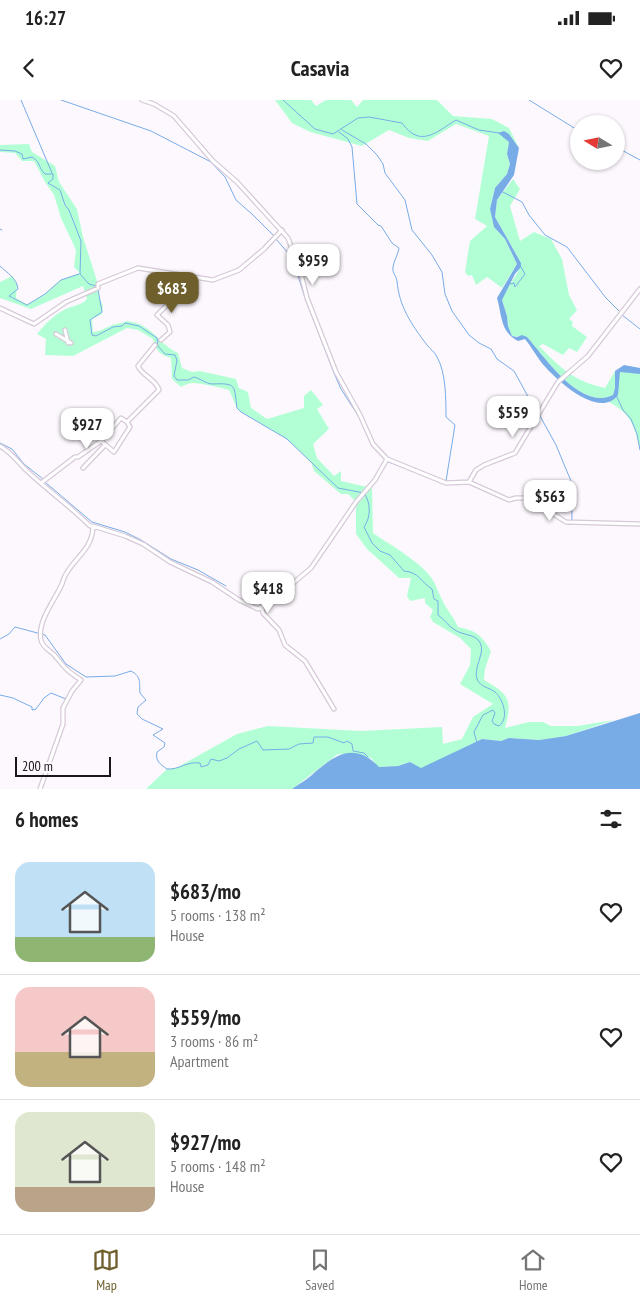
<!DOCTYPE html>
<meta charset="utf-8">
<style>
:root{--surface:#fff;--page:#f2f2f2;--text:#222;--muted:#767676;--line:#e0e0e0;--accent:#6e5f2d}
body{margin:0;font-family:"PT Sans Narrow",sans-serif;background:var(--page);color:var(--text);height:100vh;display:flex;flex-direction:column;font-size:19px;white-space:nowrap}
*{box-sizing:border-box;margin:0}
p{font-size:16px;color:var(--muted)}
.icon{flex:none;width:28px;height:28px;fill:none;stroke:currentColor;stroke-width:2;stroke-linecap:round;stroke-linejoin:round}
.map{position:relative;height:689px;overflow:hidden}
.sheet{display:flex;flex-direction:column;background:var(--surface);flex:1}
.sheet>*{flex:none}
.needle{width:32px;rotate:280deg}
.fabs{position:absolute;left:570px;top:15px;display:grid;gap:10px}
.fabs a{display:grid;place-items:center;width:55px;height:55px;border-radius:50%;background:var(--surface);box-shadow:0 1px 4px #0004;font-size:25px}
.scale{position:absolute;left:15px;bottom:12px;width:96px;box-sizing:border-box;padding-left:5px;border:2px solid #1b161b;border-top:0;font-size:14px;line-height:18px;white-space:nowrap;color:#1b161b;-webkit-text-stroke:4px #fdf8fe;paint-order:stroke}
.price{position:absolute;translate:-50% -42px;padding:0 11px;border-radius:10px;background:#fff;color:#222;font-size:16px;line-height:32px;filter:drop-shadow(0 1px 2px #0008)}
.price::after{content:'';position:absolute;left:50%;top:30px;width:15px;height:11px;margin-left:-8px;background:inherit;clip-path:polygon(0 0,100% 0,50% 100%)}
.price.selected{background:var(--accent);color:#fff}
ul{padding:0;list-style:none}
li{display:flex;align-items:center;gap:15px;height:125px;padding:0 15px}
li+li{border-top:1px solid var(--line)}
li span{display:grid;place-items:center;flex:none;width:140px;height:100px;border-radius:15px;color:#555}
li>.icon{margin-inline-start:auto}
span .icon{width:60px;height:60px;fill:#fffc;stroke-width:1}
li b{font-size:21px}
h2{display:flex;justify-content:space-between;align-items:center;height:60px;padding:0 15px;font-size:21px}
.status{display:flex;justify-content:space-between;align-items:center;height:35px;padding:0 25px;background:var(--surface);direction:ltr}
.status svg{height:14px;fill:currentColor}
header{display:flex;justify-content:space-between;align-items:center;height:65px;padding:0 15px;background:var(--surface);font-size:22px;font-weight:600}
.dock{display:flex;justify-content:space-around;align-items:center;height:70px;border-top:1px solid var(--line);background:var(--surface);font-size:14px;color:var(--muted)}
.dock a{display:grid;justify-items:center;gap:2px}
.dock .selected{color:var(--accent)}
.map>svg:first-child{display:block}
.green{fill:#b3ffd5}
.water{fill:#78ace7}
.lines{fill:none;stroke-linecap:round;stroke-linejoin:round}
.stream{stroke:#78ace7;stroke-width:1}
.minor-casing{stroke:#d6c9d8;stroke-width:5.5}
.minor{stroke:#fff;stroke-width:3}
</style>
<div class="status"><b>16:27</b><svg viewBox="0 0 49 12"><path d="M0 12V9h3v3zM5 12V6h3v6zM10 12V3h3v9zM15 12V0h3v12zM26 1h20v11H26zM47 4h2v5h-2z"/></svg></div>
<header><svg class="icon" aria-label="back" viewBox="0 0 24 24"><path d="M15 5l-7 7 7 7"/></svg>Casavia<svg class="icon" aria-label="heart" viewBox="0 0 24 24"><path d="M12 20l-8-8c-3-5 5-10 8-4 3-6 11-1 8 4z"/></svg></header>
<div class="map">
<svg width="640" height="689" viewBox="0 0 640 689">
<rect width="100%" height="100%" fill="#fdf8fe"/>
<path class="green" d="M275,0h36l5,6 10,-6h25l6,7 6,-7h74l16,16 39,3 17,9 10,20 -10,-14 -10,-2 10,10 -2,12 3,10 -3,10 -12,14 -5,20 4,19 11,12 12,25 -15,24 -15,-11 -11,8 -4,-10 -4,1 -3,-4 5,-31 17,-15 -12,-7 14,-83 -33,-12 -28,17 -19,-3 -20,-8 -27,16 -52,-14 -18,-9z
M29,44l3,8 23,14 4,16 18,27 6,28 15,47 1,13 4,9 -1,8 -10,5 1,13c8,-1 10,-3 17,-6 5,-3 11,-2 17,-5 5,1 11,2 16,5 13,7 21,21 35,27l4,15 10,4 8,-1 36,8 3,9 9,4 3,16 16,11 37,-11v-12l7,-6 12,15 -6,4 12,20 -16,15 4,14 17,18 7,-5v10l31,7 1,45c17,12 52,31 61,49 4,8 7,17 12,25 4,7 9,12 12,20 18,4 23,7 33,24l-6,18 -1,11c25,14 29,20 21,48l24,-6h14l8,4h26l37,-6 -48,16 -27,4 -30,-2 -8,3 -19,-2 -61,30 -11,-7 -12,4 -20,1 -7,-9 -33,-4 -46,35h-146l21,-20 9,-1 61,-34 31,-8 93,5 81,-4 1,17 19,-5 11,-22 20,-13 -33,-20 10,-19 1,-16 -11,-11 -27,-16 -3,-5 3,-7 -8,-7v-5l-15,3 -3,-5 4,-18h-12l-32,-29 -11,-15v-32l-8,-8h-7l-27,-23 -3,-9 -24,-23 -46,-27 -4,-4 -8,-18c-6,-2 -29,-7 -36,-7 -4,0 -8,2 -12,4l-9,-8 -1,-21c-11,-3 -15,-7 -18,-19l-15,-9 -11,-2 -54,28 -28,-1 1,-16 -9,-5c7,-9 15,-17 25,-23 8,-5 19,-5 25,-12l-4,-13 -52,23 -31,-11v-16l12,-6 5,8 -1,14 11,7 18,-11 16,-14 19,-7 -6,-6 2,-17 -15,-32 -7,-23 -9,-13 -11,-21h-12l-7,-8 -15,-1v-7z
M513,79l7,10 -10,17 10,35 14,-9 17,7 11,20 7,36 8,15 -8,9 4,3 -1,4 15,11 -10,15 -8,-4 -6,7 -20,-11 -4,2c22,22 34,35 66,42l10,-17v17l-2,7c-33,16 -68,-38 -86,-58l-15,-1 -4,-10 -1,-10 -5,-16c3,-11 19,-29 19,-37l-26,-46 2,-17z
M620,271l20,3v76c-5,-24 -9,-36 -31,-48l7,-4z"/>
<path class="water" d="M504,31l5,3 10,14 -5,27 -17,25 -2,17 26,46v4l-6,7 -13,26 5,16 1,10 4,10 5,1 5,-2 5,2c18,20 53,74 86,58l2,-7v-17l9,-6 16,3v6l-20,-2 -2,23c-19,26 -65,-18 -77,-33 -6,-8 -10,-16 -16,-23l-7,2c-18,-9 -16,-26 -21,-43l20,-34 -12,-25 -11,-12 -4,-18 5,-21 12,-14 3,-10 -3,-10 2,-12 -11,-9z
M640,613v76h-348c7,-5 16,-10 22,-16 22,-19 41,-31 65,-6l19,-1 12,-4 11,6 61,-29 19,2 8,-3 30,2 27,-4z"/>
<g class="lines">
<path class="stream" d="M21,0l31,73
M61,0l90,31 60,31 14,15 11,23 17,15 21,21
M283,0l32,29 18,5 25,-16 11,-1 33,6c18,25 33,10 54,-3l23,10 20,3
M529,0l50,31
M342,30l24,14 11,11 6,9 2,9 20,27 7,30 20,25 10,17 3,22 7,17 17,24 10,8 12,6 6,10 17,12 23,42
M339,32l9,7 4,8 5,57 21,21 3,1 11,17 7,5c-1,7 -5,12 -6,19 -1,6 3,8 4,14 2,25 14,43 30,64 3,4 8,7 10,12 9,15 9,43 9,60l9,8 -9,56
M616,47l24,13
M0,50l15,1 7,3 1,5 9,-2c8,4 7,12 13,17h8v5l-5,4 12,7 5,15 4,5 12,31 -1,33 9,10 7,2
M501,91l21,11 7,13 16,20 22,12 39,51 13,13
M0,129l2,1
M276,139l12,14h3l14,45 29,75 7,16 18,28 13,28
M0,166c7,7 17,12 18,23l-9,7 18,9 18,-11 16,-14 18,-6
M510,184l4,-1 1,4 10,-13 -4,-7
M98,189l4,23 -12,8 2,15 4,1 17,-9 9,-1 3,-3 14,3 18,12 1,8 7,8 10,1 2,5 -3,16 3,4h11l6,-3c5,1 13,7 18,7 25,-1 22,1 25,24l4,4 46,27 51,49 26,5c7,10 7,24 0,34l8,16 8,8 10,4 14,16c15,1 17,11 28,18l2,10 4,2v14c6,4 10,11 17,15 7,5 19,4 24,11 8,11 -6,25 -2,38 4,9 12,8 18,13 9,8 14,27 4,34l-5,-2 -2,-3 3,-8 -2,-3 -10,5 -9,17 3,11
M622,215l18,14
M616,295l7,15 8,9 6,15 3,16
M540,316l16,29 15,36 1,39
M0,343l12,6 12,15 19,15
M375,348l11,13 50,19
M45,382l47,40 33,10 16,8 30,19 27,11 28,16
M469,384l19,8
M522,399l8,2
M568,424l58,1
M0,539l9,-5 6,-7 30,8 21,29 20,13 29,-1 16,-5c11,6 8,12 9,22l6,7 -8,7 -1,7 5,5 21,10 -10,6 12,8 -1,4 -7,5c-2,9 3,12 10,17 12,1 20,-8 33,-6l1,4 7,-2 3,-6 8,2 8,-3 12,-9 18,-8 6,9 26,-1 10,-5 14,-1 1,-6h14l16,6 3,-2 5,3 1,7 11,2 4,4
M0,595l13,3 19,9v3l4,-1 8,-11 7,-5 15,6"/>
<defs>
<path id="minor" d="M142,0l12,4 20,12 39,45 24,21 51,56 13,36 6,24 29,74 24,43 13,29 14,15 59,24 23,-1 40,18 7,-2h12l38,24 74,2
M0,208l34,16 32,-22 32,-14v-4l40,-16 75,12 26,-10 25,-21 18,-19
M65,230l3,13
M56,234l15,9
M161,240l9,-8 -2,-7 -11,-10 18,-18 15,-21
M101,341l13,11 16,-25 -3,-5
M0,346c11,6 17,15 26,24 20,19 44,36 64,56h3c0,23 -19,32 -28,50 -2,3 -2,7 -4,10 -7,15 -24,36 -20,54 1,8 11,11 15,17 11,13 10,13 25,23l-9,11 -9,17v16l-23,65
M83,368l22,-23
M469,382l7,-12 8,-5 31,-12 43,-71 30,-26 52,-67
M41,383l34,-26h3l23,-16 20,-23 6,4 32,-32c-3,-11 -17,-14 -21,-24l17,-21
M93,426l32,10 18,8 27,18 42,20 27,18 19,9 21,-14 32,-27 45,-66 19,-22 12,-21
M262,508l1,5 16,17 6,15 20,16 29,48"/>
</defs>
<use href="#minor" class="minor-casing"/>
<use href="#minor" class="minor"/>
</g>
</svg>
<div class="fabs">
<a><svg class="needle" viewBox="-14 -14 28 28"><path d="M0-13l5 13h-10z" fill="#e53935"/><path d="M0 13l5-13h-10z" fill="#767676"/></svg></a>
</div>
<div class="scale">200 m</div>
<b class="price" style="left:313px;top:186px">$959</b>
<b class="price selected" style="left:172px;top:214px">$683</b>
<b class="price" style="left:513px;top:338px">$559</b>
<b class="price" style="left:87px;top:350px">$927</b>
<b class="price" style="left:550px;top:422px">$563</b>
<b class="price" style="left:268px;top:514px">$418</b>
</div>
<section class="sheet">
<h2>6 homes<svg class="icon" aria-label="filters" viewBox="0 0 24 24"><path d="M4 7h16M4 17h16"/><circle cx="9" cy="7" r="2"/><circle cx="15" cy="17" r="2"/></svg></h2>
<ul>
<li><span style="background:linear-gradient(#bfe0f5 75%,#8fb573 0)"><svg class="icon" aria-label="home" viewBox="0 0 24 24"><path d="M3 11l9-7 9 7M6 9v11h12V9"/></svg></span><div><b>$683/mo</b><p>5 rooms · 138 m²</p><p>House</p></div><svg class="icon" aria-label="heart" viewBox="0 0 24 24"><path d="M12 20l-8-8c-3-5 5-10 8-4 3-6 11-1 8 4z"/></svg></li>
<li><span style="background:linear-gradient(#f6c9c9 65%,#c2b280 0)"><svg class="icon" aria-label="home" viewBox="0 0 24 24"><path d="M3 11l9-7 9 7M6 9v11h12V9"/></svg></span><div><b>$559/mo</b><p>3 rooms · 86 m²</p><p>Apartment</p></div><svg class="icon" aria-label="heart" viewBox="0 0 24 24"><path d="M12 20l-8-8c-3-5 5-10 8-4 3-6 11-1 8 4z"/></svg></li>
<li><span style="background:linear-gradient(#dfe7d0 75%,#b9a48a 0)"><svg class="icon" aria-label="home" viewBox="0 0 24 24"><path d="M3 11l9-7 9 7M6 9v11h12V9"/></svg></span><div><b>$927/mo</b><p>5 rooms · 148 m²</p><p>House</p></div><svg class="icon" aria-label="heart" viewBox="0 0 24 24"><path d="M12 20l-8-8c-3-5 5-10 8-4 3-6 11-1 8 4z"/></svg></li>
</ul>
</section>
<nav class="dock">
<a class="selected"><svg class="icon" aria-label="map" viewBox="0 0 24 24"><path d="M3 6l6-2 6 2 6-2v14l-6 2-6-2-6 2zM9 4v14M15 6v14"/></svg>Map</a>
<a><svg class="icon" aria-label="saved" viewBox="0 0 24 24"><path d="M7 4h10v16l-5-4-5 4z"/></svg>Saved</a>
<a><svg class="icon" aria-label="home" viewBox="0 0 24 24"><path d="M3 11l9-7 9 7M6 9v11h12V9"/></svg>Home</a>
</nav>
